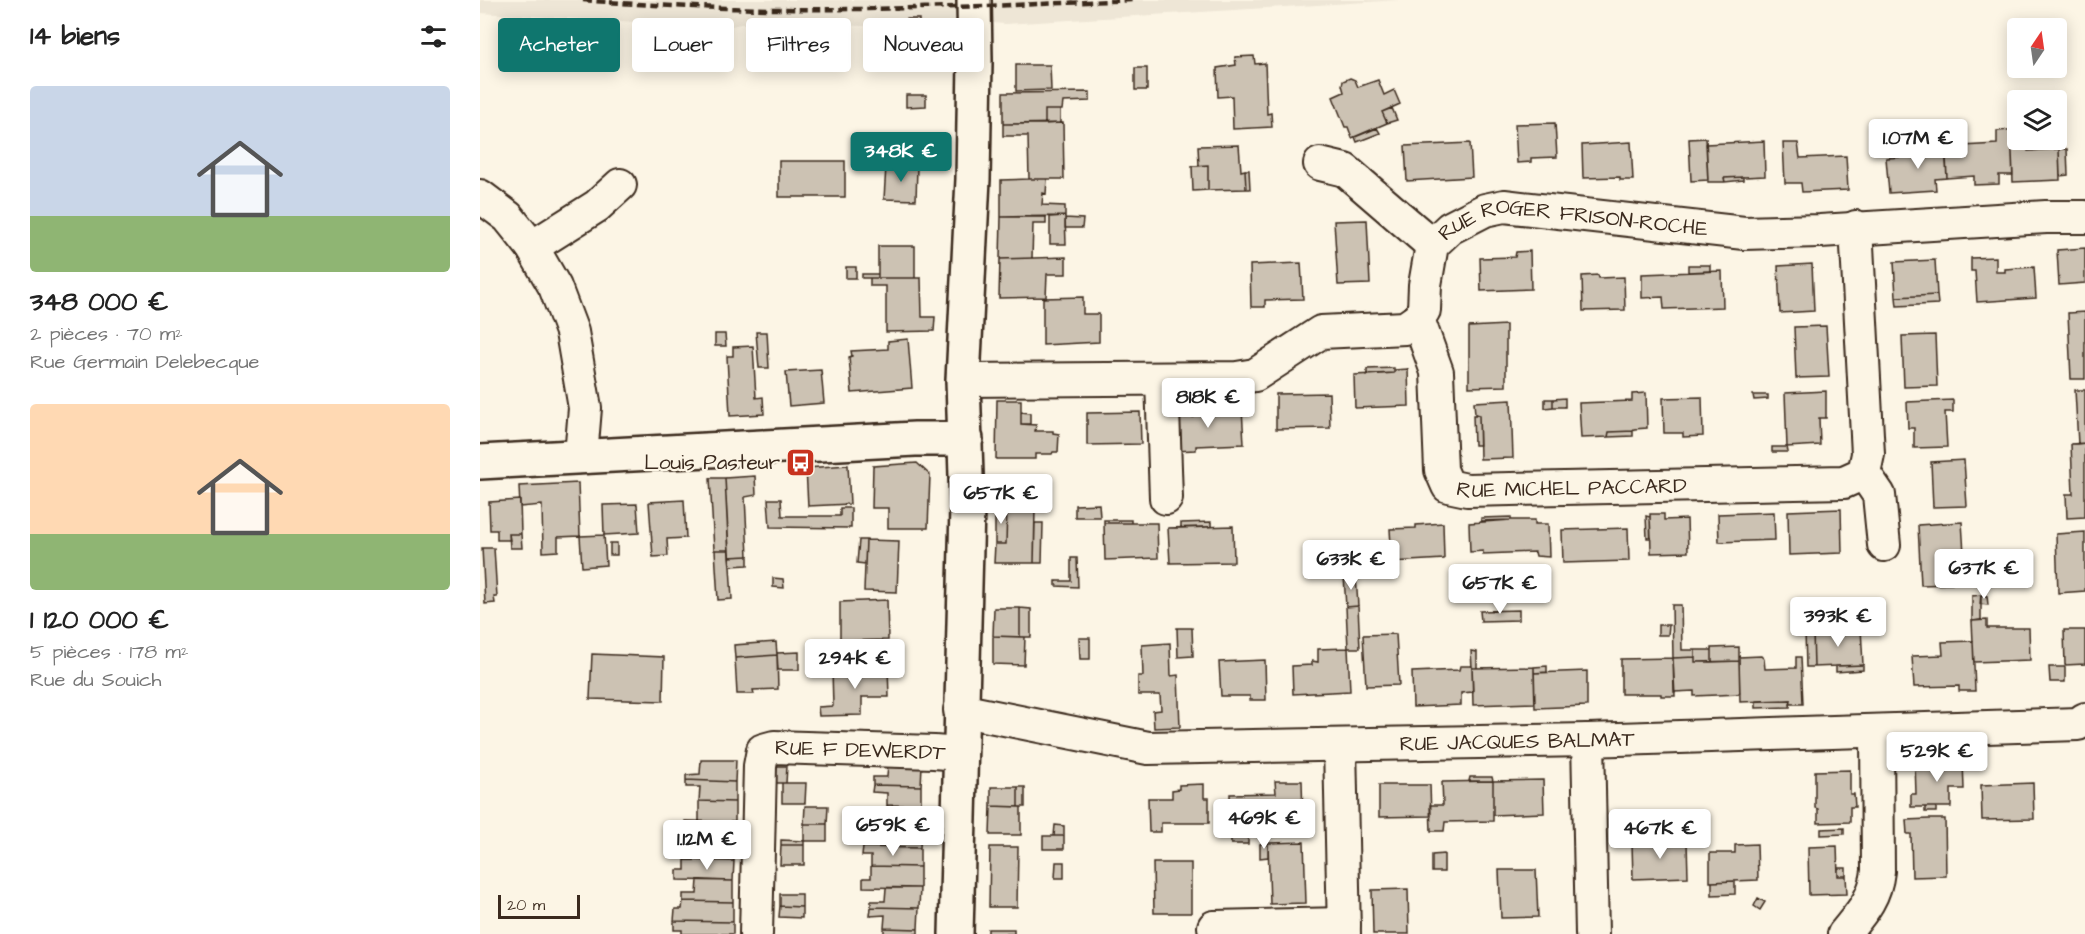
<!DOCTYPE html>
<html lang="fr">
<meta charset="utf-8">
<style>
:root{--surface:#fff;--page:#f2f2f2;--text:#222;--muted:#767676;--accent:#0f766e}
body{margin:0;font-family:"Architects Daughter",sans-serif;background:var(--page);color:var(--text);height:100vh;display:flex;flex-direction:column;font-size:22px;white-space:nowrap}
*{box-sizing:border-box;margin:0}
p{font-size:20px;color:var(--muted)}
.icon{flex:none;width:33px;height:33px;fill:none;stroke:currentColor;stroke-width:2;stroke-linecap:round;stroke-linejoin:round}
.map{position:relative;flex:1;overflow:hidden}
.side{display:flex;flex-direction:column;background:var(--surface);width:480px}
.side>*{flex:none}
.banner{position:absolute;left:18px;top:18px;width:570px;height:54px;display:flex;gap:12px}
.needle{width:39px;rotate:13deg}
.buttons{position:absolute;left:1527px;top:18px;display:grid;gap:12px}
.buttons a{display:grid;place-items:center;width:60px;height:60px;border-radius:6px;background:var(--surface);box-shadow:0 3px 15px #0003;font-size:30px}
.scale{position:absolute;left:18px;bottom:15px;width:82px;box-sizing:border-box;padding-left:6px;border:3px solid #3b2a1e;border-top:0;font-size:16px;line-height:21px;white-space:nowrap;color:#3b2a1e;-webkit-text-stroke:4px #fcf5e5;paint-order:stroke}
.price{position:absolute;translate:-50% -51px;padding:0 14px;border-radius:6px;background:#fff;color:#222;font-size:20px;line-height:39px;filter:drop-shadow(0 2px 3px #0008)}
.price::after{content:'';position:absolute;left:50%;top:36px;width:18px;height:14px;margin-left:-9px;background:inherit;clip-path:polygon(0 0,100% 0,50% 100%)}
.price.active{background:var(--accent);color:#fff}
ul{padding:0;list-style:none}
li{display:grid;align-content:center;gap:12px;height:318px;padding:0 30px}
li span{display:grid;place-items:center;height:186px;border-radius:6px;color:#555}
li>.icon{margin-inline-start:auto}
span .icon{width:108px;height:108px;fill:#fffc;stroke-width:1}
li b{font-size:26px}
h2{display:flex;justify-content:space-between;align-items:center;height:72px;padding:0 30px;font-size:26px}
.chip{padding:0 21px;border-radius:6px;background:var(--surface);box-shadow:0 3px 15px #0003;font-size:21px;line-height:54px}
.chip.active{background:var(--accent);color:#fff}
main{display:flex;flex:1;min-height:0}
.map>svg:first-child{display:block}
.built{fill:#eee6d6}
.building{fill:#ccc2b3;stroke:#3b2a1e;stroke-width:1.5}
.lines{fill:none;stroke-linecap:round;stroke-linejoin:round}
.street-casing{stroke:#3b2a1e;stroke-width:36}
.secondary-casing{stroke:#3b2a1e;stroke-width:38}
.street{stroke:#fcf5e5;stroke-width:32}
.secondary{stroke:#fcf5e5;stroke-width:33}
.rail{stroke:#3b2a1e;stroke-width:4.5;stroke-dasharray:9 4.5;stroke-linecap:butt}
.labels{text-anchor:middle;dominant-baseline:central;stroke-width:4.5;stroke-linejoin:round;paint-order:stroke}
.street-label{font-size:21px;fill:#3b2a1e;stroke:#fcf5e5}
.poi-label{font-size:21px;fill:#3b2a1e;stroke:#fcf5e5;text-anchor:end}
</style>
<main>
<section class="side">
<h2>14 biens<svg class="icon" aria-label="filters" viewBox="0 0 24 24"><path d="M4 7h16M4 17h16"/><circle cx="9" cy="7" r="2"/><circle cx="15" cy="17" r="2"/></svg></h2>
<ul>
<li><span style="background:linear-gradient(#c9d6e8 70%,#8fb573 0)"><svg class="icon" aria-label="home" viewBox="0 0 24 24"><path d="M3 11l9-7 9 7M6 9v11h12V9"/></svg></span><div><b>348 000 €</b><p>2 pièces · 70 m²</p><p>Rue Germain Delebecque</p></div></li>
<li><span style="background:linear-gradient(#ffd9b3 70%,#8fb573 0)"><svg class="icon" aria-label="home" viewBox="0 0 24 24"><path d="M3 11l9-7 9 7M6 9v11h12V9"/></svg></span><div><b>1 120 000 €</b><p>5 pièces · 178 m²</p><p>Rue du Souich</p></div></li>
</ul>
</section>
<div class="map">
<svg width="1605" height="934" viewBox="0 0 1605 934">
<rect width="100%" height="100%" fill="#fcf5e5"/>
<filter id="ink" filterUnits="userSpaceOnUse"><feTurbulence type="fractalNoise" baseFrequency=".0167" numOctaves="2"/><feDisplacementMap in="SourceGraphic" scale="12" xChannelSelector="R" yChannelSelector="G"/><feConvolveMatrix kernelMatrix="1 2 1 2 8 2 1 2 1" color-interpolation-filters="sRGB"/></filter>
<g filter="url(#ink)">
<path class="built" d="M0,0h920l-395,24 -49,-4 1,12 -84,2v-8l-132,-2 -9,2v6l-44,-1 -2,-6 -206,-12z"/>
<path class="building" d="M427,19h12v6h-12z
M224,21h14l-1,10 -13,-1z
M477,33v30h-41v-2l-3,-1 1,-20h9v-6z
M406,48l15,1 1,16h-16z
M774,56l1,8 10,-1 2,51 4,-1 1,14 -39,2 -1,-33 -14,1 -1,-29 19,-3 -1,-8z
M536,65h34l1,25 -35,1z
M655,68h12v22h-12z
M870,78l5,2 3,7 20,-7 6,15 10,-5 6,14 -18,8 5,11 -35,15 -4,-11h-3l-12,-30 11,-5 -2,-7 1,-4z
M610,92v9l-27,1 -1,8h-17v14h-42v-31z
M426,95h20v11l-20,1z
M912,108l5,12 -10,3 -5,-11z
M565,110h15v13l-15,1z
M583,123l1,56h-35l-1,-43h-25v-12z
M1075,123l2,34 -26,1v4l-14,1 -2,-39z
M1531,126h7v14h9l1,11 31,-2 1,31 -47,2z
M897,128l3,5 -23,9 -2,-5z
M1531,130l2,45h-14v9l-25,1v-9l-27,2 -2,-31 52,-3v-13z
M1576,134l3,15 -31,2 -1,-11h29z
M1465,135l2,43 -12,1 1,11 -47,3 -3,-35 48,-3 -1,-19z
M1226,138l2,42 -17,1 -2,-42z
M406,141l31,1v25l-31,-1z
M1284,141l1,35 -41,2 1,4h-17l-2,-38z
M1151,142l2,38h-13v-3l-37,1 -1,-33z
M990,143l2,34 -65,4 -2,-35z
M1303,143h15l2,15 46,-2 2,34 -46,2 -1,-9h-16z
M759,145l2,26 4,-1 1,19 -38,1v-25l-9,1 -1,-20z
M1579,149h8l1,26 -8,1z
M299,161h66v36h-66z
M728,165v25l-15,1 -1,-25z
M406,166l31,1 -1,33 -32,-1z
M765,170h4l1,19h-4z
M1263,177v3l-18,2 -1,-4z
M549,179h18l-1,15 -3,-1 -1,12 23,1v10l-64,1v-37z
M585,216l1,28h-16v-27z
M521,217h45v7h-13l-1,34 -32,1z
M585,218l18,1 -1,9h-17z
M887,220l3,64 -32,1 -4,-64z
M398,246h37v32h-37z
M1605,248v35l-26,2 -2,-35z
M1050,251l1,38 -50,2 -1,-33 35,-1 1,-5z
M586,257v17h-19l-1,23 -47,1 1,-39z
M1516,257v15h9v-3l29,-2 2,31 -59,4 -2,-31h-4v-13z
M1455,260l2,35 -41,2 -2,-35z
M821,263l2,36 -38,1v7h-14l-1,-42z
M1332,264l2,47 -34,2 -2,-47z
M1208,265h22v6l-22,1z
M366,267h10v11h-10z
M1242,271l1,36 -59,2 -1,-12 -21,1v-24z
M382,274h16v4h-16z
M1118,275l1,3 25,-1 1,33 -42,1 -1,-35z
M390,278h51l1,39h13l-1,14 -48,1v-46h-16z
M1457,295l1,9 -41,2 -1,-9z
M603,297v17h16v28l-56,3v-47z
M1605,312v67h-14l-3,-66z
M1026,325v61l-37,1v-60z
M1346,326l3,51 -33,1 -2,-51z
M276,332h11l2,36h-10z
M235,334h10l1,12h-11z
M1455,335l2,51 -33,1 -2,-51z
M428,339l4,49 -60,5 -3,-36 3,-1 -1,-5 37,-2v-8z
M273,346l3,52 7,-1 1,17 -34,2 -3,-60h6v-9z
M914,368v5l-27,2v-6z
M928,369l1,37 -54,2 -1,-33 40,-2v-3z
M341,370l3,33 -35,3 -3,-34z
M1595,390h10v53l-7,1z
M1346,391v27h-7l1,27 -33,2 -2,-54z
M849,393l1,35 -54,1v-35z
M1166,393l1,35 -13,1 -1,2 -24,1 -1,5 -27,1 -2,-35 53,-2v-7z
M1273,395h15v4l-14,1z
M1222,397l1,39 -20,1v-4h-19l-1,-35z
M1085,398v9h-12v-8z
M1065,399h8v8l-8,1z
M517,400h24v24l15,1 -1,6h18v2l6,1 -1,18h-5l-1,2h-17v5h-39z
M1031,400l2,58 -33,1 -1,-44 -4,-1 -1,-12z
M1473,400v12h-8l2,35 -33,1v-20h-6l-1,-26z
M762,408l2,36 -48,2v4l-23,1 -1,-33 22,-1v-7z
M541,412l9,1v11h-9z
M660,412l1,32 -54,1v-32z
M993,415h6l1,30h-6z
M1153,431v5l-25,1 1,-5z
M1605,443v74l-18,1 -1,-24h7l-2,-50z
M1292,447h15l1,5h-16z
M1484,460l3,46 -34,1 -2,-45z
M437,463l13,12 -2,53h-40v-20h-16l1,-42z
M368,465l2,39 -42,2 -2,-38z
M275,476l1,19 -11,2 3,59 -19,1 -4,-79z
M230,478h15l4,72h-15z
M98,483l2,53 -22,1v14l-15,1 -1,-47 -22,2 -1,-21z
M288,499h13l1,17h58v-8h11v20l-81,-1z
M40,500l1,34h-12l1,6h-13v-10h-7l-1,-28z
M204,500l2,38 -19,1 1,17 -15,1 -4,-55z
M157,504l2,29 -35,2 -1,-30z
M619,504l1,13h-25v-12z
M515,507h12l-1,37h-11z
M527,507h28l-1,56h-40l1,-19h11z
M1361,509l1,44 -53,2 -1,-44z
M1294,512l1,28 -56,2 -1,-28z
M1170,514h14v6l23,-1 1,33 -37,1z
M1166,516l4,1 1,21h-4z
M1031,517v3l-30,1v-3z
M624,520h27v3h-27z
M1031,520h24v4h13l1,33 -13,-1 -1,-4 -52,2v-3l-13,1 -1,-29z
M731,522v5l-30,1v-5z
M1482,522l3,47 -14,1 1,14 -31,1 -3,-60z
M555,523h8l-1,40h-8z
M624,523h53l1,35 -53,2z
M963,523l1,36 -52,3 -2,-33 26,-1v-3z
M753,526l1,36 -64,1 -2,-35z
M1148,528l1,33 -66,2 -1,-33z
M1605,532v59l-27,2 -2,-59z
M29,534h12l1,14h-12z
M124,535l2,30 -24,2 -2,-31z
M379,540h7l-1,24 -8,-1z
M386,540l33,1 -2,51 -33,-1z
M130,543h7v12h-7z
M2,548h12l3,49h-3l1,6 -10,1z
M235,550h14l3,49 -14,1z
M268,556v9l-18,1 -1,-9z
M591,558h6l1,29 -22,-1v-5h15z
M864,576h12l2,30 -12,1z
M293,578l10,1 1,9 -11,-1z
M1501,595v25l-9,1v-25z
M1501,595l6,1 1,9 -8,-1z
M407,600l1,40 -48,1v-39z
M1192,605h9l1,45h13v7l-22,1z
M878,606l2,42h-12l-2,-41z
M514,608h26v29l-27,-1z
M540,608l11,1v28h-11z
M1039,610v10l-38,1 -1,-10z
M1507,620v8h42l1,32 -56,2 -2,-41z
M1178,625h11l-1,10h-10z
M697,628h15l1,28 -15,1z
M1381,628l2,37 -49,2 -1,-36z
M1584,630h21v34l-20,1z
M1325,631h8l1,36h-8z
M916,634l3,51 -33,1 -3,-51z
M513,636l32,1 -1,28 -31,-1z
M599,638h11v21h-10z
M1493,641l2,50h-16v-5l-45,1 -2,-31 31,-1 -1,-13z
M296,642l1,13 -42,3 -1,-13z
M690,643l1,33 7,-1 2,52 -26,1 -1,-17 8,-1 -1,-15h-22v-19h5l-1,-31z
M1259,647v14l-27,1v-14z
M868,648l2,43 -57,3 -1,-28 20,-1v-4l6,1v-13z
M1215,650h17v12h-17z
M991,651l6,1v16h-5z
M319,652v18h-21l-1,-17z
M112,654l72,3 -1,44 -73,-2z
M297,655l1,34 -25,1 1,4h-17l-2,-36z
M1281,656l3,3 1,10 31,-1v-11h5l2,47h-13l1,-4 -51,2 -1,-45z
M1215,657v5l44,-1 1,33 -46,2v-5l-20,1 -1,-34z
M1193,658l2,38h-14v-2h-40v-35z
M785,660l1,40h-16v-4h-29l-2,-34z
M1383,665v5l-27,2v-6z
M980,666h12l1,26 -12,1v12l-48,2 -1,-35 47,-2z
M1067,666v6l-13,1v-6z
M1054,667l1,36 -62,2 -1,-37z
M1569,667h16v15h-15z
M408,668l1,29h-27v18l-43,1 -1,-9 15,-1 -1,-37z
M1107,671v35l-52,2 -1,-35z
M1311,700l-1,7 -34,1v-7z
M221,760h35l-1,22 -49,-2v-5l14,-1z
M1483,761l1,28h-13v18h-40v-13h5l-1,-32z
M408,764l34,1 -1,21 -48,-1v-8h14z
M292,766h15l-1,17h-15z
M1370,770v24h4l1,13h-5v15l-32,1v-14l-3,-1v-37z
M990,777h22l1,4h-24z
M206,780l49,2v20l-36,-1 1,-14h-14z
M1063,780l1,33 -51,2v-34z
M795,781h27l1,38 -25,1v11h-30v13h-17l-1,-50 46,-1z
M1013,781v40l-48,1 -1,9h-13l-1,-26h13l-1,-23z
M302,783h24l-1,20h-23z
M1553,783l1,36 -52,1 -1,-35z
M724,784v14h5v25h-48v9h-12l-1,-34h24v-8l7,-1v-4z
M393,785l48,1v20l-34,-1v-12l-15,-1z
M899,785h51l1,31 -52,1z
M511,787h27v20l-27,-1z
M538,787h7v20h-7z
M219,801l36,1v20h-36z
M407,805l34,1v20h-35z
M325,806h23l-1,18h-23z
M511,806l30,1v28h-31z
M1445,807h11v5h-11z
M1449,819h16l1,57 -34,1 -1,-43h-4l-1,-14z
M205,821l50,1 -1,19 -57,-1v-10h8z
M324,824h23v17h-23z
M392,825l49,1 -1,22 -57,-1v-11l8,1z
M575,825l9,1v10h-10z
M1364,828v6l-23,1v-6z
M563,836h21v13h-21z
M197,840l57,1v20l-49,-1v-9h-8z
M301,840l23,1v4h-23z
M824,842l2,61 -36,1 -2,-61z
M1207,842l1,35 -55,2 -1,-36z
M788,843v14l-8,1v-14z
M1277,844l1,36 -48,2v-29h25v-8z
M301,845h23v20h-24z
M1357,846l1,30h8l1,18 -38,1 -1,-48z
M383,847l57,1v19l-49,-1v-10h-9z
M510,847h28l-1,60h-28z
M964,854v18h-12v-17z
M205,860l49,1 -1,20 -56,-1v-10h8z
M576,862h8v16h-9z
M673,863h38v50h-37z
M391,866l49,1v21l-57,-1v-9h8z
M1358,868h8v8h-8z
M1019,870h37l2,47 -37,1z
M218,880l35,1v21l-50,-1v-7h14z
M1255,881v13l-23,1v-13z
M406,888h34l-1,20 -48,-1v-6h14z
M928,889l1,45h-36l-1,-44z
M300,894h22v13l-22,-1z
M1278,898l7,4 -5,8 -6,-4z
M203,901l50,1v20l-59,-1 1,-12h7z
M300,906l22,1v11l-23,-1z
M391,907l48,1 -1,21 -34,-1 1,-13 -15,1z
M194,921l59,1v12h-51v-4h-8z
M404,928l34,1v5h-34z
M508,929h26v5h-26z"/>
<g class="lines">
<defs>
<g id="street">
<path d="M840,164l25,6 87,75"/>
<path d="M0,196l28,21 24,30 23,40 17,45 13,76 -4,48"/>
<path d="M52,247l65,-41 23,-21"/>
<path id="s1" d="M938,319l19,53 4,98 7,16 19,4 377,-8 20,-9 4,-19 -12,-227"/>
<path id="s2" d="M483,380l274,-2 18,-3 66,-43 84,-4 13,-9 6,-9 1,-25 7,-40 18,-17 35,-18 19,-4 240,27 76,-2 226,-14h39"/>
<path d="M682,380l4,118"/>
<path d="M1384,473l15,22 5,50"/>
<path id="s3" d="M480,710l188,38 440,-8 490,-16 7,-5"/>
<path d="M1108,740l4,194"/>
<path d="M860,745l4,189"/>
<path d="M734,927l130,-3"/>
<path id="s4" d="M276,934l4,-168 3,-16 11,-3 160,5 25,2"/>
<path d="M1364,934c17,-21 31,-35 34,-63l-1,-140"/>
</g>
<path id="secondary" d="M0,462l435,-23h51
M476,934l11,-426 -4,-128 10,-201 2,-118 -1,-61"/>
</defs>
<use href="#street" class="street-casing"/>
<use href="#secondary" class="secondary-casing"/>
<use href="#street" class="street"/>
<use href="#secondary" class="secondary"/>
<path class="rail" d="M103,0c183,16 367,8 550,0"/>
</g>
</g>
<defs>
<symbol id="bus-square" viewBox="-11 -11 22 22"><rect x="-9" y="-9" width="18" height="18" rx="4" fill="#c8321e" stroke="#fcf5e5"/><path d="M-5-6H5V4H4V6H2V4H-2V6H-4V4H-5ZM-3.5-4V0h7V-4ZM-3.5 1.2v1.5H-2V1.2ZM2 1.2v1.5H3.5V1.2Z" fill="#fff"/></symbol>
</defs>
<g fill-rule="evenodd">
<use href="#bus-square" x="304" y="446" width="33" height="33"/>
</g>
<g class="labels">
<g class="street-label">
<text stroke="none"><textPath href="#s2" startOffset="698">RUE ROGER FRISON-ROCHE</textPath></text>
<text stroke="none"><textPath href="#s1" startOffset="296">RUE MICHEL PACCARD</textPath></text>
<text stroke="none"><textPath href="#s3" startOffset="561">RUE JACQUES BALMAT</textPath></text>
<text stroke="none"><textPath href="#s4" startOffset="282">RUE F DEWERDT</textPath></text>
</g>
<g class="poi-label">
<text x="300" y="462">Louis Pasteur</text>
</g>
</g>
</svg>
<div class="buttons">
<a><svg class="needle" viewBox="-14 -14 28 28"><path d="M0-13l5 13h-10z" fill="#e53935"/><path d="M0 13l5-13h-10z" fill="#767676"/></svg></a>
<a><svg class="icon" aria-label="layers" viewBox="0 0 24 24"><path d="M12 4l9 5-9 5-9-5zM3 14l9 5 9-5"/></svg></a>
</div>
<div class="scale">20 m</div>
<b class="price" style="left:1438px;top:170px">1.07M €</b>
<b class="price active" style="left:421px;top:183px">348K €</b>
<b class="price" style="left:728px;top:429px">818K €</b>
<b class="price" style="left:521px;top:525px">657K €</b>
<b class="price" style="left:871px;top:591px">633K €</b>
<b class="price" style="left:1504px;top:600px">637K €</b>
<b class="price" style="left:1020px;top:615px">657K €</b>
<b class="price" style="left:1358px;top:648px">393K €</b>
<b class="price" style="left:375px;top:690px">294K €</b>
<b class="price" style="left:1457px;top:783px">529K €</b>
<b class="price" style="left:784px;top:850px">469K €</b>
<b class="price" style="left:413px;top:857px">659K €</b>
<b class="price" style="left:1180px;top:860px">467K €</b>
<b class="price" style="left:227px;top:871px">1.12M €</b>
<div class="banner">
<a class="chip active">Acheter</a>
<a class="chip">Louer</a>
<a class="chip">Filtres</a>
<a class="chip">Nouveau</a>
</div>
</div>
</main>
